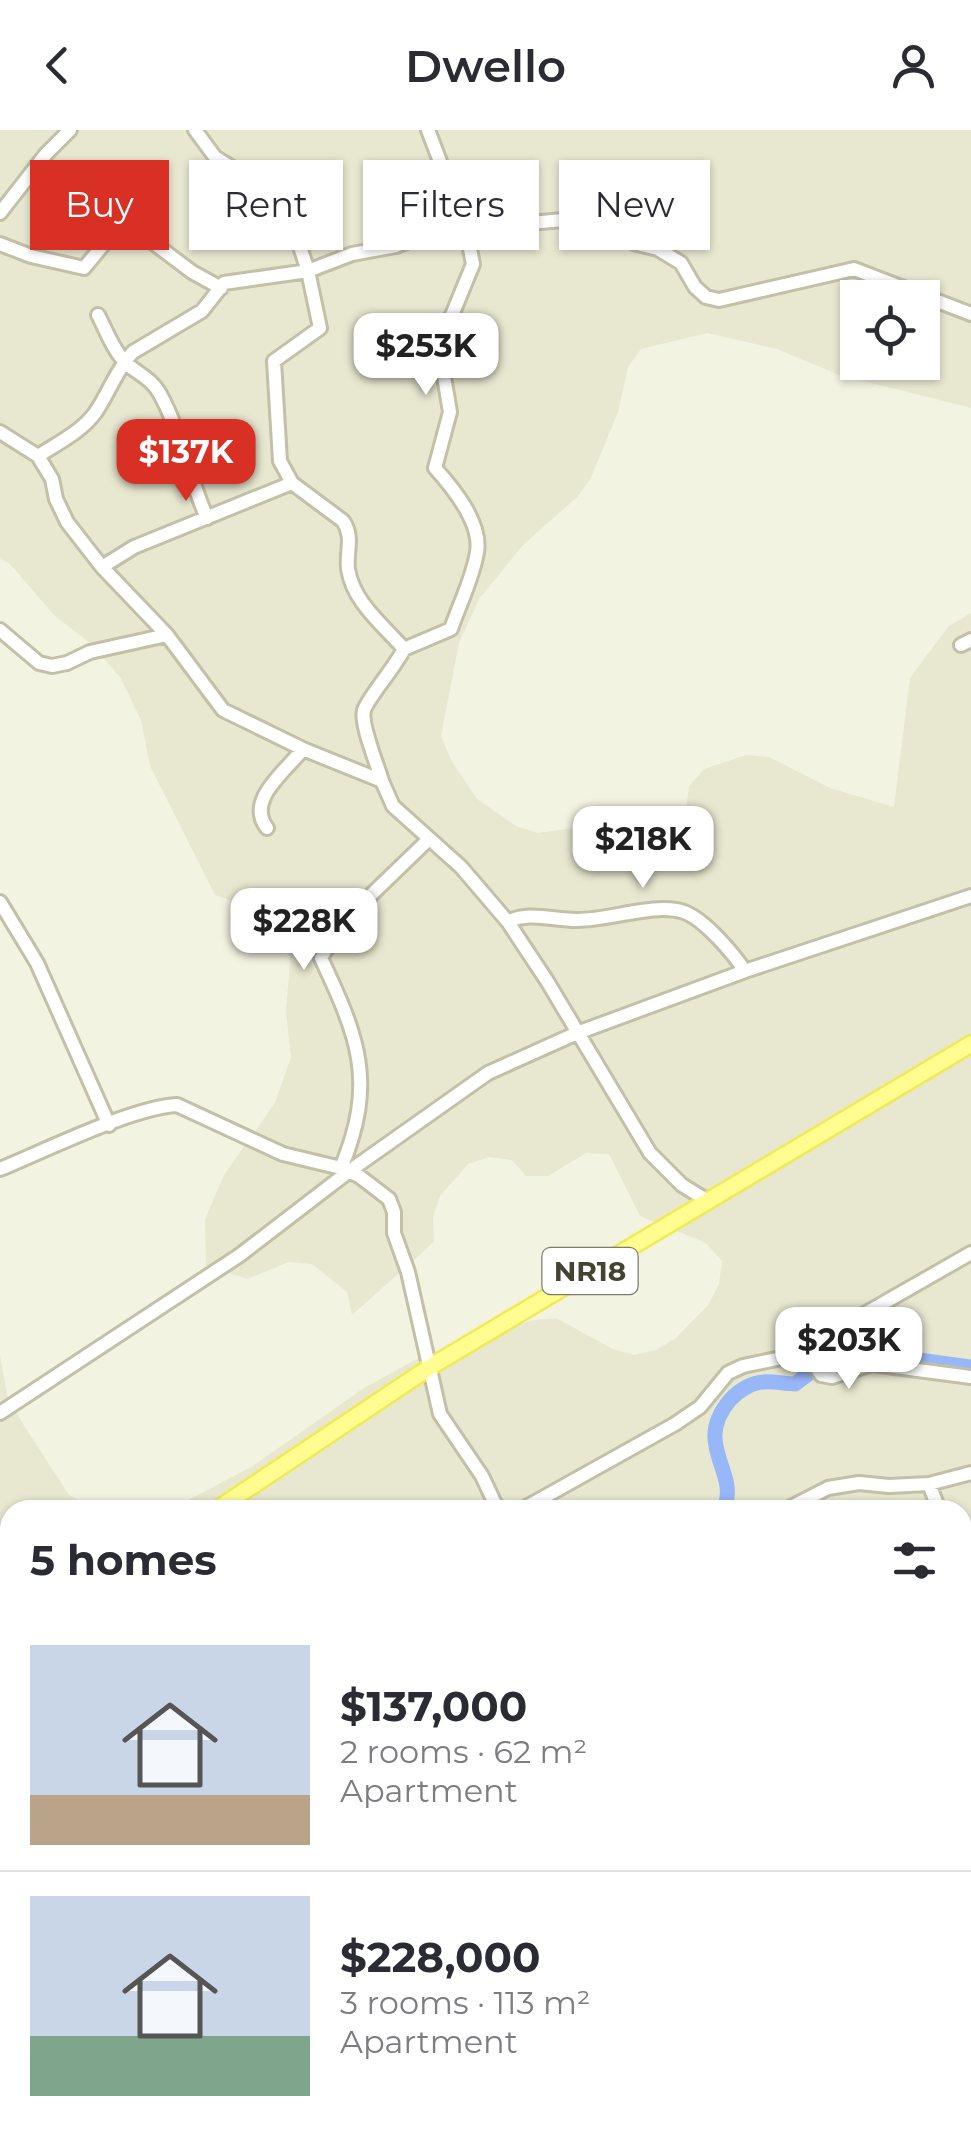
<!DOCTYPE html>
<meta charset="utf-8">
<style>
:root{--surface:#fff;--page:#f7f7f7;--text:#2b2b33;--muted:#7c7c81;--line:#e1e1e2;--accent:#d93025}
body{margin:0;font-family:Montserrat,sans-serif;background:var(--page);color:var(--text);height:100vh;display:flex;flex-direction:column;font-size:38px;white-space:nowrap}
*{box-sizing:border-box;margin:0}
p{font-size:32px;color:var(--muted)}
.icon{flex:none;width:55px;height:55px;fill:none;stroke:currentColor;stroke-width:2;stroke-linecap:round;stroke-linejoin:round}
.map{position:relative;flex:1;overflow:hidden}
.side{position:absolute;left:0px;top:1370px;width:972px;height:640px;display:flex;flex-direction:column;background:var(--surface);border-radius:30px 30px 0 0;box-shadow:0 2px 8px #0004}
.side>*{flex:none}
.banner{position:absolute;left:30px;top:30px;width:912px;height:90px;display:flex;gap:20px}
.tools{position:absolute;left:840px;top:150px;display:grid;gap:20px}
.tools a{display:grid;place-items:center;width:100px;height:100px;border-radius:0px;background:var(--surface);box-shadow:0 2px 8px #0004;font-size:50px}
.price{position:absolute;translate:-50% -85px;padding:0 22px;border-radius:20px;background:#fff;color:#222;font-size:32px;line-height:65px;filter:drop-shadow(0 2px 5px #0008)}
.price::after{content:'';position:absolute;left:50%;top:60px;width:30px;height:22px;margin-left:-15px;background:inherit;clip-path:polygon(0 0,100% 0,50% 100%)}
.price.current{background:var(--accent);color:#fff}
ul{padding:0;list-style:none}
li{display:flex;align-items:center;gap:30px;height:250px;padding:0 30px}
li+li{border-top:2px solid var(--line)}
li span{display:grid;place-items:center;flex:none;width:280px;height:200px;border-radius:0px;color:#555}
li>.icon{margin-inline-start:auto}
span .icon{width:120px;height:120px;fill:#fffc;stroke-width:1}
li b{font-size:42px}
h2{display:flex;justify-content:space-between;align-items:center;height:120px;padding:0 30px;font-size:42px}
.chip{padding:0 35px;border-radius:0px;background:var(--surface);box-shadow:0 2px 8px #0004;font-size:35px;line-height:90px}
.chip.current{background:var(--accent);color:#fff}
header{display:flex;justify-content:space-between;align-items:center;height:130px;padding:0 30px;background:var(--surface);font-size:45px;font-weight:600}
.map>svg:first-child{display:block}
.residential{fill:#e8e7d0;fill-rule:evenodd}
.lines{fill:none;stroke-linecap:round;stroke-linejoin:round}
.river{stroke:#97b7f8;stroke-width:15}
.minor-casing{stroke:#c2c0a7;stroke-width:18}
.major-casing{stroke:#f0ea53;stroke-width:20}
.minor{stroke:#fff;stroke-width:12}
.major{stroke:#fffd90;stroke-width:15}
.labels{text-anchor:middle;dominant-baseline:central;stroke-width:10;stroke-linejoin:round;paint-order:stroke}
.shield{fill:#fff;stroke:#7d7b70;stroke-width:2.5}
.shield-label{font-size:28px;font-weight:bold;fill:#454332}
</style>
<header><svg class="icon" aria-label="back" viewBox="0 0 24 24"><path d="M15 5l-7 7 7 7"/></svg>Dwello<svg class="icon" aria-label="person" viewBox="0 0 24 24"><circle cx="12" cy="8" r="4"/><path d="M4 21q1-7 8-7t8 7"/></svg></header>
<div class="map">
<svg width="971" height="2010" viewBox="0 0 971 2010">
<rect width="100%" height="100%" fill="#f3f3e2"/>
<path class="residential" d="M0,0h971v278l-132,-33 -62,-26 -70,-16 -66,16 -13,18 -10,45 -28,68 -14,18 -53,47 -44,54 -20,44 -18,93 10,24 26,39 39,27 22,7 43,-6 65,21 23,-3 15,-15 5,-44 15,-17 42,-14 23,2 61,31 64,19 16,-129 39,-52 22,-13v1527h-654l18,-10h627v-620h-793l84,-44 111,-78 60,-33 110,-35 22,-2 57,31 21,6 22,-5 20,-12 33,-34 10,-20 3,-23 -16,-18 -66,-27 -31,-62 -23,-1 -38,23h-22l-14,-16 -23,-3 -21,7 -28,32 -7,21 1,25 -82,73 -5,-23 -35,-28 -23,-2 -42,17 -41,-14 -1,-46 19,-44 51,-72 16,-46 -5,-46 4,-49 -2,-23 -11,-23 -62,-21 -65,-129 -9,-46 -21,-43 -30,-34 -35,-27 -46,-53 -9,-4zM858,168h64v64h-64z
M0,1225l7,40 16,29 46,71 29,15h-88v559l-10,-19z"/>
<g class="lines">
<path class="river" d="M723,1380c19,-37 -32,-64 7,-110 8,-9 22,-18 34,-18 10,-1 21,2 31,2l34,-26 24,-7 118,16
M0,1834l10,4"/>
<defs>
<path id="minor" d="M195,0l20,27 65,41 7,9 21,64 12,57 -46,33 6,100 12,22 51,38c11,16 3,30 5,48 5,33 35,56 56,80
M0,83l46,-59 24,-24
M0,114l31,12 53,12 24,-29 9,-3 30,2 45,34 29,16
M98,185c8,15 16,37 28,48 12,11 25,15 34,31 21,38 29,84 47,124
M0,302l38,24 14,23 4,20 11,23 35,45 65,68 56,75 80,39 79,32 11,25 68,61 47,55 39,59 103,172 32,32 26,16
M38,326c20,-13 43,-24 57,-43 14,-20 21,-43 38,-61l69,-41 22,-28 84,-12 44,-17 44,-8 36,-14 142,-13 63,25 21,5 23,14 14,24 11,10 13,3 135,-31 117,45
M102,437l32,-20 158,-64
M0,500l39,33 13,3 15,-3 23,-11 77,-17
M961,515l10,-5
M382,651c-4,-15 -22,-57 -18,-71 4,-12 31,-43 40,-61l47,-20c8,-24 22,-51 26,-77 5,-29 -24,-64 -42,-84l15,-56 -11,-65 34,-83 -7,-35 -38,-99
M267,698c-22,-28 19,-57 36,-79
M0,772l37,61 72,162
M508,792c20,-11 45,-2 68,-2 32,1 78,-18 108,-8 20,7 49,41 61,59
M341,1038c36,-86 17,-131 -20,-210l21,-35 87,-84
M0,1039c44,-18 133,-62 177,-64l106,49 58,14 18,8 30,23 5,13v21l14,39 32,142 42,62 16,34
M816,1213l-7,14 12,18 11,2 40,-13 99,13
M0,1283l240,-158 108,-83 140,-99 89,-40 168,-62 226,-75
M929,1354l10,26
M521,1380l154,-86 25,-17 28,-34 15,-7 48,-10 180,-103
M785,1380l43,-22 31,-5 30,3 40,-2 42,-11
M0,1426l10,7
M962,1443l9,22
M962,1754l9,-3
M0,1900l10,-3
M0,1914l2,17
M962,1960l9,2
M473,2000l6,10
M960,2000l5,10
M702,2010l11,-10"/>
<path id="major" d="M216,1380l214,-143 541,-323
M0,1681l10,-6"/>
</defs>
<use href="#minor" class="minor-casing"/>
<use href="#major" class="major-casing"/>
<use href="#minor" class="minor"/>
<use href="#major" class="major"/>
</g>
<g class="labels">
<rect class="shield" x="542.5" y="1118" width="95" height="46" rx="8"/>
<g class="shield-label">
<text x="590" y="1141">NR18</text>
</g>
</g>
</svg>
<div class="tools">
<a><svg class="icon" aria-label="locate" viewBox="0 0 24 24"><circle cx="12" cy="12" r="6"/><path d="M12 2v4M12 18v4M2 12h4M18 12h4"/></svg></a>
</div>
<b class="price" style="left:426px;top:268px">$253K</b>
<b class="price current" style="left:186px;top:374px">$137K</b>
<b class="price" style="left:643px;top:761px">$218K</b>
<b class="price" style="left:304px;top:843px">$228K</b>
<b class="price" style="left:849px;top:1262px">$203K</b>
<div class="banner">
<a class="chip current">Buy</a>
<a class="chip">Rent</a>
<a class="chip">Filters</a>
<a class="chip">New</a>
</div>
<section class="side">
<h2>5 homes<svg class="icon" aria-label="filters" viewBox="0 0 24 24"><path d="M4 7h16M4 17h16"/><circle cx="9" cy="7" r="2"/><circle cx="15" cy="17" r="2"/></svg></h2>
<ul>
<li><span style="background:linear-gradient(#c9d6e8 75%,#b9a48a 0)"><svg class="icon" aria-label="home" viewBox="0 0 24 24"><path d="M3 11l9-7 9 7M6 9v11h12V9"/></svg></span><div><b>$137,000</b><p>2 rooms · 62 m²</p><p>Apartment</p></div></li>
<li><span style="background:linear-gradient(#c9d6e8 70%,#7fa58c 0)"><svg class="icon" aria-label="home" viewBox="0 0 24 24"><path d="M3 11l9-7 9 7M6 9v11h12V9"/></svg></span><div><b>$228,000</b><p>3 rooms · 113 m²</p><p>Apartment</p></div></li>
</ul>
</section>
</div>
